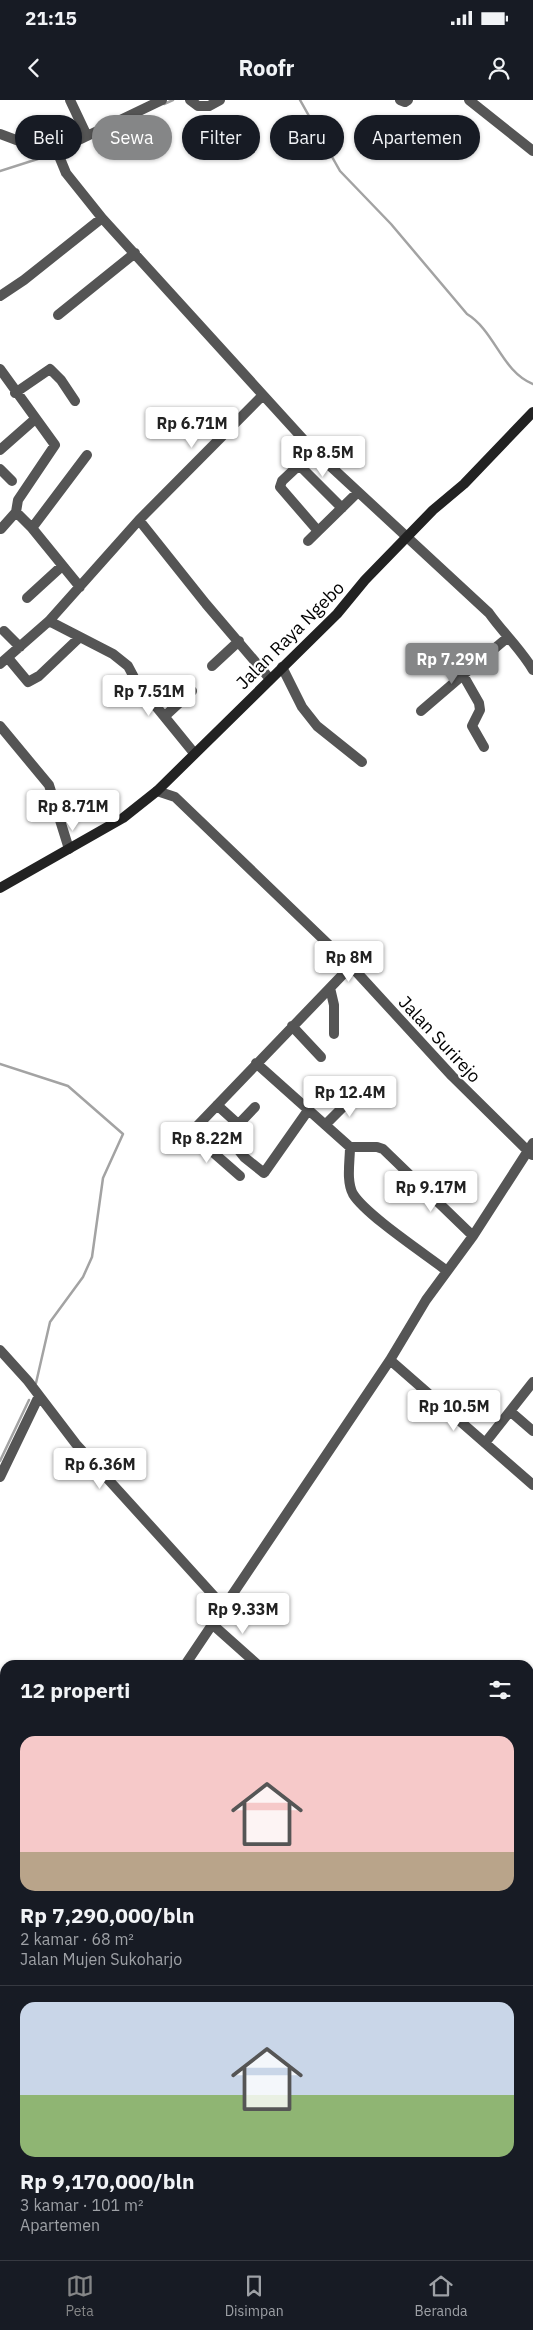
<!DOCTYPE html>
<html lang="id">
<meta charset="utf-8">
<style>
:root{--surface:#171b24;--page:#20242c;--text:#f1f3f6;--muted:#9ea1a6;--line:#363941;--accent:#858687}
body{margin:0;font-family:"IBM Plex Sans",sans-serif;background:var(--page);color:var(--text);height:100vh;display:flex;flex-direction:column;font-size:19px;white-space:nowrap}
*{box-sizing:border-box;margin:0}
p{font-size:16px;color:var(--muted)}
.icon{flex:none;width:28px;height:28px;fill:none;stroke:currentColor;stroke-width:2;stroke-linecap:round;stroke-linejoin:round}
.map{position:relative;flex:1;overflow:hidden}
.panel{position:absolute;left:0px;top:1560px;width:534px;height:600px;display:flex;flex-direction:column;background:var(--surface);border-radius:15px 15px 0 0;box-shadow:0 1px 4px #0004}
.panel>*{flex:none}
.banner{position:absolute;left:15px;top:15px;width:504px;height:45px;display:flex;gap:10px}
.price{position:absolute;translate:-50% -42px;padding:0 11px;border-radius:5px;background:#fff;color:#222;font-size:16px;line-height:32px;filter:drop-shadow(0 1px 2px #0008)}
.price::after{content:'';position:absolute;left:50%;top:30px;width:15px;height:11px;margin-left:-8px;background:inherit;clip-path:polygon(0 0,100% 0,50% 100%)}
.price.active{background:var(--accent);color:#fff}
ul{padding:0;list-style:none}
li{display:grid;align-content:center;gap:10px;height:265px;padding:0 20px}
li+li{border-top:1px solid var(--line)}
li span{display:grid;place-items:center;height:155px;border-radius:15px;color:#555}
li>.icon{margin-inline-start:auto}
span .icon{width:90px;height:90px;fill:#fffc;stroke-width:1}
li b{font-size:21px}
h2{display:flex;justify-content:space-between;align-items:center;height:60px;padding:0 20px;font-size:21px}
.tag{padding:0 18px;border-radius:22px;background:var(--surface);box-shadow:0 1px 4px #0004;font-size:18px;line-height:45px}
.tag.active{background:var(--accent);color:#fff}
.status{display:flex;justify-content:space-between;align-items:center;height:35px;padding:0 25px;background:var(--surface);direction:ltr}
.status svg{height:14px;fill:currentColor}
header{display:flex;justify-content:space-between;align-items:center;height:65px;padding:0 20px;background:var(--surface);font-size:22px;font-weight:700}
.dock{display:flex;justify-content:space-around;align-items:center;height:70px;border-top:1px solid var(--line);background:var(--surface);font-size:14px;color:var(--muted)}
.dock a{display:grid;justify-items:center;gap:2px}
.dock .active{color:var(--accent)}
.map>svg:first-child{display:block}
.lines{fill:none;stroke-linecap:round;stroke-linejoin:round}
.stream{stroke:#a3a3a3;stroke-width:2.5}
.street{stroke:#555;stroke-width:10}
.secondary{stroke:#222;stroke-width:10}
.labels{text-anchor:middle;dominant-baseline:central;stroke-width:4.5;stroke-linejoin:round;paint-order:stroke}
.street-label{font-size:18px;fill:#000;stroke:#fff}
</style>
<div class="status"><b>21:15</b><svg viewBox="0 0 49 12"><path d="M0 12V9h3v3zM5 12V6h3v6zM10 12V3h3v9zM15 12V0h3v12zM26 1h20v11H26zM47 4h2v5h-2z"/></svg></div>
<header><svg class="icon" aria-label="back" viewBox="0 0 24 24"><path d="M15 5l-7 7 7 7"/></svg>Roofr<svg class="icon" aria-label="person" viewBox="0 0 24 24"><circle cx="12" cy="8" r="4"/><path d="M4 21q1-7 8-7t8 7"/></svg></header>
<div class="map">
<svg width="533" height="2160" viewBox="0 0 533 2160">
<rect width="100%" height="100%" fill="#fff"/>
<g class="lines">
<path class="stream" d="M300,0l40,71 51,53 76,90c28,17 35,58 66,70
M164,4l9,-4
M0,71l44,-14
M0,964l68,22 55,48 -20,44 -11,79 -9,20 -33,45 -14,61
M0,1361l29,-61"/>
<path class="street" d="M70,0l17,36
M162,0l-100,48 -3,8 7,17 36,45 212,233 175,162c14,20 32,36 44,57
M190,0l8,6h11l11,-6
M400,0l5,2 3,-2
M469,0l64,51
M0,34l59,22
M0,196l24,-16 78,-62
M58,215l77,-62
M0,269l55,76 -37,55 -2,12
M15,293l35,-24 11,11 14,21
M0,350l34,-30
M0,369l12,12
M139,420l124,-125
M32,428l55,-73
M1,429l15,-17 16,16 48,59
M318,431l-38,-44 2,-6 16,-15 3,1 41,41
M308,441l49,-48
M27,498l35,-32
M49,521l64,33 15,12 9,17 57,70
M4,531l16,16
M8,558l20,24 11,-6 41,-39
M0,564l49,-43 90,-101 67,84 64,75
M212,566l27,-25
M282,567l20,40 15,19 45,36
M421,611l42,-36
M165,616l27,-25
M0,626l49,59 20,64
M484,647l-12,-21 8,-16 -1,-7 -16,-28 44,-37
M157,691l18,6 176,169 101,110 80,79
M330,888l4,17v29
M292,926l29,31
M256,963l94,84h27l6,2 90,87
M217,1005l21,19
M255,1007l-22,23 -4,8 15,19 20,16 45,-64
M326,1024l30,-30
M191,1033l49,43
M350,1047c0,14 -4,34 3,47 13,21 72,60 94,77
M176,1048l175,-182
M0,1250l28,31 48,63 148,163
M390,1260l143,125
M511,1312l22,19
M485,1343l48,-61
M0,1377l39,-81
M212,1524l46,41
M185,1565l205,-305 36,-60 47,-64 60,-93
M529,1809l4,4
M0,1843l5,-7
M468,2155l5,5
M157,2160l7,-5"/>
<path class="secondary" d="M0,788l123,-70 34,-27 180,-177 28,-34 68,-70 31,-26 69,-72
M185,2155l5,5
M95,2160l6,-5"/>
</g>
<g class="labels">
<g class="street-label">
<text transform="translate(290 535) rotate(-45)">Jalan Raya Ngebo</text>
<text transform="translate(440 939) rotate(47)">Jalan Surirejo</text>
</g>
</g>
</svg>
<b class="price" style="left:192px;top:349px">Rp 6.71M</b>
<b class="price" style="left:323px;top:378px">Rp 8.5M</b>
<b class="price active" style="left:452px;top:585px">Rp 7.29M</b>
<b class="price" style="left:149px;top:617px">Rp 7.51M</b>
<b class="price" style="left:73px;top:732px">Rp 8.71M</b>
<b class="price" style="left:349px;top:883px">Rp 8M</b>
<b class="price" style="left:350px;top:1018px">Rp 12.4M</b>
<b class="price" style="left:207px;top:1064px">Rp 8.22M</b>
<b class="price" style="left:431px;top:1113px">Rp 9.17M</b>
<b class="price" style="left:454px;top:1332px">Rp 10.5M</b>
<b class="price" style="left:100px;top:1390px">Rp 6.36M</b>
<b class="price" style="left:243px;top:1535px">Rp 9.33M</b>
<div class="banner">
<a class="tag">Beli</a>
<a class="tag active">Sewa</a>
<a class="tag">Filter</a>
<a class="tag">Baru</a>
<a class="tag">Apartemen</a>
</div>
<section class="panel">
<h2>12 properti<svg class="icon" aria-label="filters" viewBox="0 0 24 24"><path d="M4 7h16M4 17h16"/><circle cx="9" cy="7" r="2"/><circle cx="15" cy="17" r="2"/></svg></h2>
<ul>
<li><span style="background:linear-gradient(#f6c9c9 75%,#b9a48a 0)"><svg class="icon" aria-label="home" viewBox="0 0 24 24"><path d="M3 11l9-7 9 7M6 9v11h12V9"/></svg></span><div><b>Rp 7,290,000/bln</b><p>2 kamar · 68 m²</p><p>Jalan Mujen Sukoharjo</p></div></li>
<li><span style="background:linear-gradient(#c9d6e8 60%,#8fb573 0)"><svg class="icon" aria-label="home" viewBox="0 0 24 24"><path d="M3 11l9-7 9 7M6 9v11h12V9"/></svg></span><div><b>Rp 9,170,000/bln</b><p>3 kamar · 101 m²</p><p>Apartemen</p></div></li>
</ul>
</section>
</div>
<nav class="dock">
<a class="active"><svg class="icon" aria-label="map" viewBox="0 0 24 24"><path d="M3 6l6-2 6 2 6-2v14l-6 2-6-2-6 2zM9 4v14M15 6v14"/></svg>Peta</a>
<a><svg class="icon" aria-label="saved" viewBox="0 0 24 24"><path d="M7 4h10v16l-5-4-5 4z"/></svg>Disimpan</a>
<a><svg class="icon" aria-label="home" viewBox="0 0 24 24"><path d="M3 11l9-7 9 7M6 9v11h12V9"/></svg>Beranda</a>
</nav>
